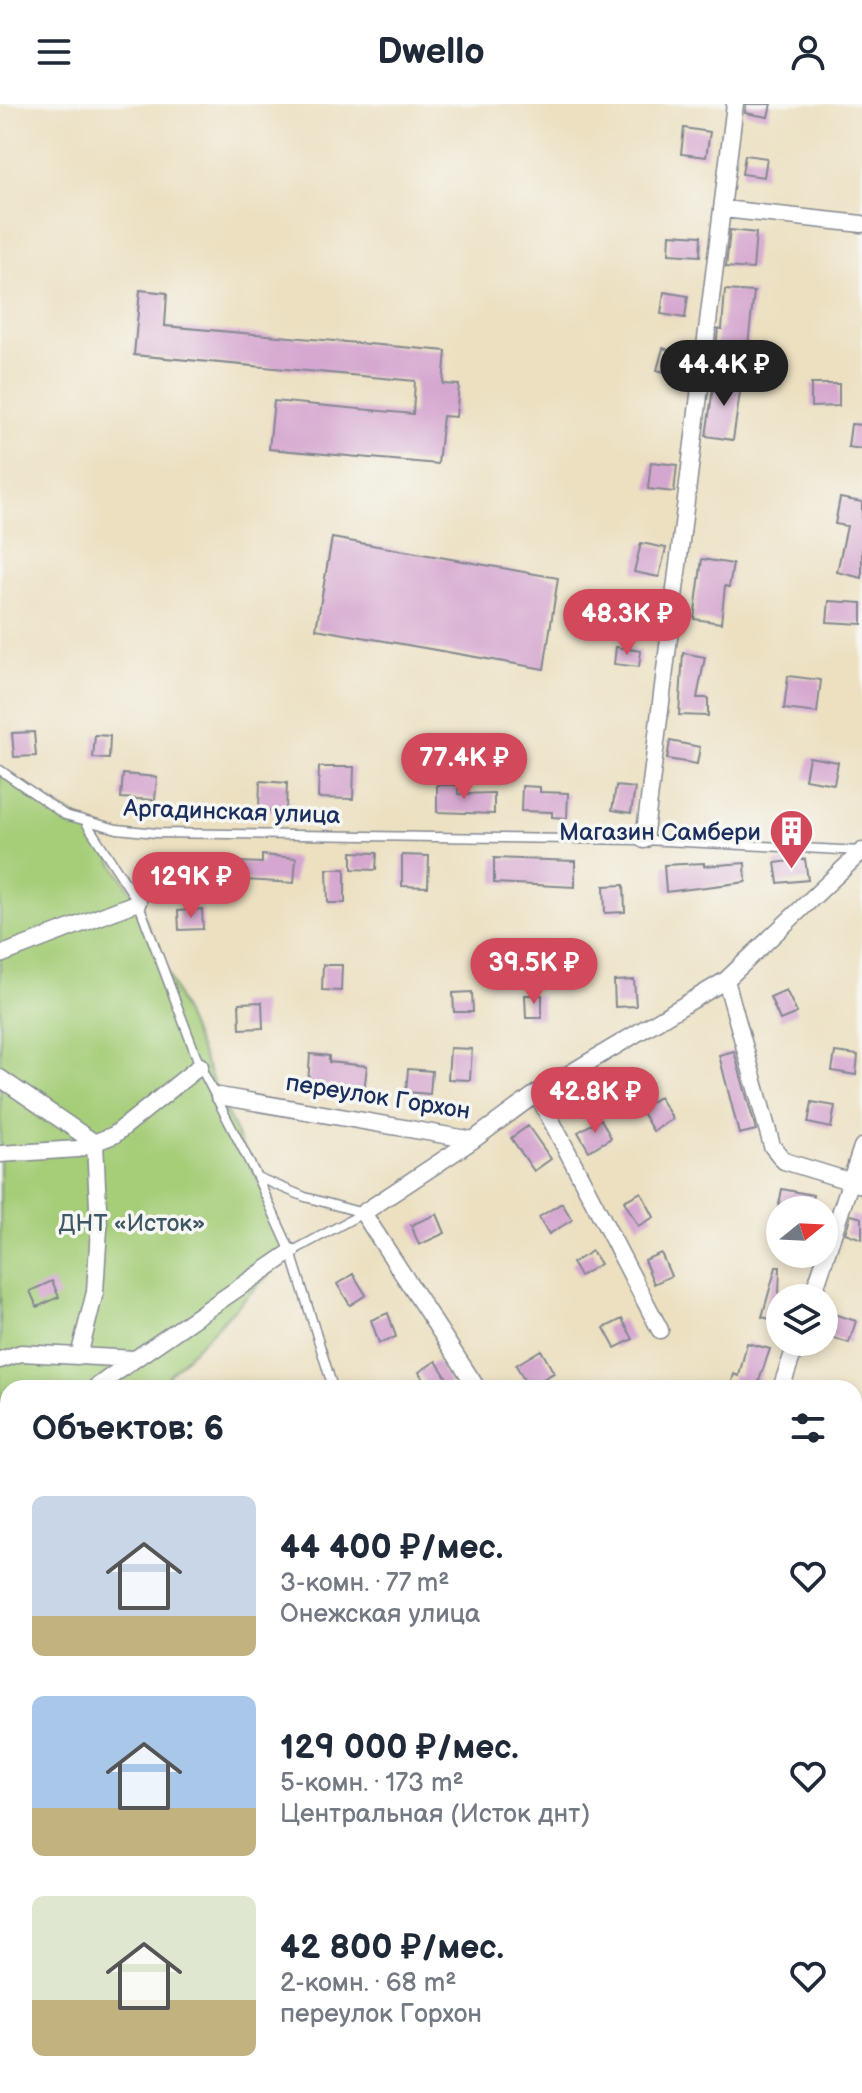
<!DOCTYPE html>
<html lang="ru">
<meta charset="utf-8">
<style>
:root{--surface:#fff;--page:#f6f6f7;--text:#1f2937;--muted:#747a83;--accent:#d1495b}
body{margin:0;font-family:"Balsamiq Sans",sans-serif;background:var(--page);color:var(--text);height:100vh;display:flex;flex-direction:column;font-size:30px;white-space:nowrap}
*{box-sizing:border-box;margin:0}
p{font-size:26px;color:var(--muted)}
.icon{flex:none;width:44px;height:44px;fill:none;stroke:currentColor;stroke-width:2;stroke-linecap:round;stroke-linejoin:round}
.map{position:relative;flex:1;overflow:hidden}
.side{position:absolute;left:0px;top:1276px;width:862px;height:714px;display:flex;flex-direction:column;background:var(--surface);border-radius:24px 24px 0 0;box-shadow:0 4px 12px #0003}
.side>*{flex:none}
.needle{width:52px;rotate:72deg}
.controls{position:absolute;left:766px;top:1092px;display:grid;gap:16px}
.controls a{display:grid;place-items:center;width:72px;height:72px;border-radius:50%;background:var(--surface);box-shadow:0 4px 12px #0003;font-size:40px}
.price{position:absolute;translate:-50% -68px;padding:0 18px;border-radius:28px;background:var(--accent);color:#fff;font-size:26px;line-height:52px;filter:drop-shadow(0 2px 4px #0008)}
.price::after{content:'';position:absolute;left:50%;top:48px;width:24px;height:18px;margin-left:-12px;background:inherit;clip-path:polygon(0 0,100% 0,50% 100%)}
.price.selected{background:#222;color:#fff}
ul{padding:0;list-style:none}
li{display:flex;align-items:center;gap:24px;height:200px;padding:0 32px}
li span{display:grid;place-items:center;flex:none;width:224px;height:160px;border-radius:12px;color:#555}
li>.icon{margin-inline-start:auto}
span .icon{width:96px;height:96px;fill:#fffc;stroke-width:1}
li b{font-size:34px}
h2{display:flex;justify-content:space-between;align-items:center;height:96px;padding:0 32px;font-size:34px}
header{display:flex;justify-content:space-between;align-items:center;height:104px;padding:0 32px;background:var(--surface);font-size:36px;font-weight:600}
.map>svg:first-child{display:block}
.green{fill:#a6ce79;stroke:#607e6c;stroke-width:2}
.building{fill:#d5a6cf}
.lines{fill:none;stroke-linecap:round;stroke-linejoin:round}
.service-casing{stroke:#848890;stroke-width:11}
.minor-casing{stroke:#848890;stroke-width:19}
.service{stroke:#fff;stroke-width:8}
.minor{stroke:#fff;stroke-width:16}
.labels{text-anchor:middle;dominant-baseline:central;stroke-width:7;stroke-linejoin:round;paint-order:stroke}
.street-label{font-size:24px;fill:#1b2f5e;stroke:#f6f6f2}
.poi-label{font-size:24px;fill:#1b2f5e;stroke:#f6f6f2;text-anchor:end}
.park-label{font-size:24px;fill:#3e5765;stroke:#f6f6f2}
</style>
<header><svg class="icon" aria-label="menu" viewBox="0 0 24 24"><path d="M4 6h16M4 12h16M4 18h16"/></svg>Dwello<svg class="icon" aria-label="person" viewBox="0 0 24 24"><circle cx="12" cy="8" r="4"/><path d="M4 21q1-7 8-7t8 7"/></svg></header>
<div class="map">
<svg width="862" height="1989" viewBox="0 0 862 1989">
<rect width="100%" height="100%" fill="#f6f6f2"/>
<filter id="ink" filterUnits="userSpaceOnUse"><feTurbulence type="fractalNoise" baseFrequency=".0125" numOctaves="2"/><feDisplacementMap in="SourceGraphic" scale="16" xChannelSelector="R" yChannelSelector="G"/><feConvolveMatrix kernelMatrix="1 2 1 2 8 2 1 2 1" color-interpolation-filters="sRGB"/></filter>
<filter id="wash" filterUnits="userSpaceOnUse"><feTurbulence type="fractalNoise" baseFrequency=".006" numOctaves="4" result="noise"/><feDisplacementMap in="SourceGraphic" scale="32" xChannelSelector="R" yChannelSelector="G"/><feGaussianBlur stdDeviation="1.8" result="paint"/><feColorMatrix in="noise" values="0 0 0 0 0 0 0 0 0 0 0 0 0 0 0 0 0 1.4 0 .05"/><feComposite in="paint" operator="in"/></filter>
<g filter="url(#wash)">
<rect width="100%" height="100%" fill="#ece0c1"/>
<path class="green" d="M0,670l87,49 51,79 81,194 72,156 -135,136h-148v82l-8,1z"/>
<g id="blocks">
<path class="building" d="M746,0h25l-3,13 -23,-4z
M684,24l26,4 -4,25 -25,-3z
M745,51l22,3 -3,19 -22,-3z
M730,126l26,3 -3,36 -27,-2z
M670,130l31,2 -1,20 -31,-2z
M140,186l27,3 -2,33 281,25 -3,33 16,1 -3,32 -13,-1 -5,48 -169,-15 5,-48 139,13 2,-33 -281,-26z
M725,186l29,2 -7,61 -31,-5 2,-19h4z
M664,188l24,4 -3,22 -24,-4z
M663,244l25,8 -6,21 -25,-7z
M715,271l27,4 -9,61 -27,-4z
M811,280h28v22l-28,1z
M851,320l11,1v24l-14,-2z
M651,358l26,3 -3,27 -26,-3z
M840,394l22,4v76l-25,-6 10,-46 -12,-2z
M332,434l226,40 -14,91 -228,-40z
M641,439l25,5 -7,29 -25,-5z
M702,455l31,5 -4,23 -4,-1 -4,37 -27,-4z
M829,497l33,2v21l-35,-2z
M637,499l24,6 -3,20 -26,-6z
M616,543l25,4 -2,16 -25,-3z
M683,549l22,4 -8,41h11v18l-29,-1z
M788,572l33,4 -4,33 -33,-4z
M34,628l2,24 -22,1 -2,-24z
M95,631l15,1 -1,23 -16,-1z
M670,637l30,6 -3,17 -30,-5z
M809,653l29,5 -4,22 -29,-5z
M319,663h35l-1,32 -35,-1z
M123,670l34,3 -2,23 -34,-2z
M260,677l27,2 -1,28 -27,-1z
M437,681h21v9l36,-1v21l-57,-2z
M522,682l18,1v5l28,1 -1,25 -15,-1v-5l-31,-1z
M616,682l19,2 -4,25 -19,-3z
M352,748l25,1 -1,17 -24,-1z
M262,751l34,3 -2,25 -49,-3v3l-30,-1 1,-21 46,2z
M402,751l27,1 -1,31 -26,-1z
M494,754l81,3v26l-81,-4z
M805,755l3,21 -30,3 -3,-20z
M704,759v3l41,-3 1,19 -80,10 -2,-27z
M327,765h18v34h-17z
M624,781l1,27 -20,1 -1,-27z
M202,805l1,20 -24,1 -1,-19z
M323,861h19l-1,26 -19,-1z
M634,876l2,26 -21,1 -1,-26z
M786,886l11,23 -17,7 -10,-23z
M472,888l1,20h-19l-1,-19z
M525,891h17v23h-16z
M262,898l1,26 -23,1 -1,-26z
M450,944l22,1 -2,31 -22,-1z
M734,947l22,79 -17,4 -20,-79z
M835,948l23,3 -2,20 -24,-4z
M310,950l19,2v6l38,4 -3,26 -56,-8z
M408,965l24,2 -2,23 -24,-2z
M575,983l7,13 -16,9 -7,-13z
M659,993l14,22 -20,12 -13,-22z
M812,998l23,4 -4,22 -23,-5z
M601,1015l10,19 -22,13 -11,-19z
M528,1022l23,33 -17,12 -23,-33z
M782,1085l31,6 -3,15h-32z
M641,1088l13,25 -16,9 -14,-25z
M562,1099l10,17 -23,14 -10,-17z
M437,1110l8,19 -26,12 -8,-20z
M851,1111l11,3v21l-17,-6z
M592,1147l8,13 -20,12 -8,-13z
M661,1149l10,23 -17,8 -10,-24z
M776,1163h4l-2,54 -16,-4z
M353,1170l13,21 -16,10 -13,-21z
M52,1177l7,16 -22,10 -7,-16z
M824,1207l32,10 -7,22 -25,-8z
M388,1209l8,24 -17,6 -8,-23z
M622,1215l11,20 -18,9 -11,-20z
M747,1239l23,6 -11,32 11,4 -1,3h-39l4,-14 5,2z
M541,1246l13,23 -26,14 -12,-22z
M436,1257l14,22 -8,5h-14l-9,-16z"/>
</g>
</g>
<g filter="url(#ink)">
<use href="#blocks" fill-opacity="0" stroke="#848890" stroke-width="2"/>
<g class="lines">
<defs>
<path id="service" d="M0,666l65,45 52,14 39,4 488,7 217,11
M87,720l51,78 62,164 57,111 48,20 58,16
M257,1073l34,75
M333,1284l-42,-136 72,-39
M549,1989l1,-7"/>
<path id="minor" d="M723,105l139,15
M644,736l91,-736
M0,851l138,-53
M726,876l46,166 12,15 78,24
M0,974l95,65 4,85 -4,64 -16,64
M537,989l189,-113 136,-129
M219,992l254,44 64,-47 123,237
M473,1036l-110,73 114,175
M0,1050l78,-5 36,-14 86,-69
M812,1194l50,-151
M0,1256l21,-7 114,6 156,-107
M95,1284l40,-29
M781,1284l16,-46
M0,1353l8,-6
M0,1680l8,-1
M854,1738l8,-23
M854,1782l8,5
M0,1918l8,26
M854,1974l8,5
M20,1982l2,7
M212,1982l2,7
M472,1982l2,7
M398,1989l21,-4
M682,1989l2,-7"/>
</defs>
<use href="#service" class="service-casing"/>
<use href="#minor" class="minor-casing"/>
<use href="#service" class="service"/>
<use href="#minor" class="minor"/>
</g>
</g>
<defs>
<symbol id="building-pin" viewBox="-11 -11 22 30"><path d="M0 17L-7.5 6A9.5 9.5 0 1 1 7.5 6Z" fill="#d1495b" stroke="#f6f6f2"/><path d="M-4-6H4V6H1V3H-1V6H-4ZM-2.5-4.3h1.7v1.8h-1.7ZM.8-4.3h1.7v1.8H.8ZM-2.5-1h1.7V.8h-1.7ZM.8-1h1.7V.8H.8Z" fill="#fff"/></symbol>
</defs>
<g fill-rule="evenodd">
<use href="#building-pin" x="766" y="702" width="51" height="69"/>
</g>
<g class="labels">
<g class="street-label">
<text transform="translate(232 708) rotate(2)">Аргадинская улица</text>
<text transform="translate(378 993) rotate(9)">переулок Горхон</text>
</g>
<g class="poi-label">
<text x="761" y="728">Магазин Самбери</text>
</g>
<g class="park-label">
<text x="132" y="1119">ДНТ «Исток»</text>
</g>
</g>
</svg>
<div class="controls">
<a><svg class="needle" viewBox="-14 -14 28 28"><path d="M0-13l5 13h-10z" fill="#e53935"/><path d="M0 13l5-13h-10z" fill="#747a83"/></svg></a>
<a><svg class="icon" aria-label="layers" viewBox="0 0 24 24"><path d="M12 4l9 5-9 5-9-5zM3 14l9 5 9-5"/></svg></a>
</div>
<b class="price selected" style="left:724px;top:304px">44.4K ₽</b>
<b class="price" style="left:627px;top:553px">48.3K ₽</b>
<b class="price" style="left:464px;top:697px">77.4K ₽</b>
<b class="price" style="left:191px;top:816px">129K ₽</b>
<b class="price" style="left:534px;top:902px">39.5K ₽</b>
<b class="price" style="left:595px;top:1031px">42.8K ₽</b>
<section class="side">
<h2>Объектов: 6<svg class="icon" aria-label="filters" viewBox="0 0 24 24"><path d="M4 7h16M4 17h16"/><circle cx="9" cy="7" r="2"/><circle cx="15" cy="17" r="2"/></svg></h2>
<ul>
<li><span style="background:linear-gradient(#c9d6e8 75%,#c2b280 0)"><svg class="icon" aria-label="home" viewBox="0 0 24 24"><path d="M3 11l9-7 9 7M6 9v11h12V9"/></svg></span><div><b>44 400 ₽/мес.</b><p>3-комн. · 77 m²</p><p>Онежская улица</p></div><svg class="icon" aria-label="heart" viewBox="0 0 24 24"><path d="M12 20l-8-8c-3-5 5-10 8-4 3-6 11-1 8 4z"/></svg></li>
<li><span style="background:linear-gradient(#a9c7e8 70%,#c2b280 0)"><svg class="icon" aria-label="home" viewBox="0 0 24 24"><path d="M3 11l9-7 9 7M6 9v11h12V9"/></svg></span><div><b>129 000 ₽/мес.</b><p>5-комн. · 173 m²</p><p>Центральная (Исток днт)</p></div><svg class="icon" aria-label="heart" viewBox="0 0 24 24"><path d="M12 20l-8-8c-3-5 5-10 8-4 3-6 11-1 8 4z"/></svg></li>
<li><span style="background:linear-gradient(#dfe7d0 65%,#c2b280 0)"><svg class="icon" aria-label="home" viewBox="0 0 24 24"><path d="M3 11l9-7 9 7M6 9v11h12V9"/></svg></span><div><b>42 800 ₽/мес.</b><p>2-комн. · 68 m²</p><p>переулок Горхон</p></div><svg class="icon" aria-label="heart" viewBox="0 0 24 24"><path d="M12 20l-8-8c-3-5 5-10 8-4 3-6 11-1 8 4z"/></svg></li>
</ul>
</section>
</div>
